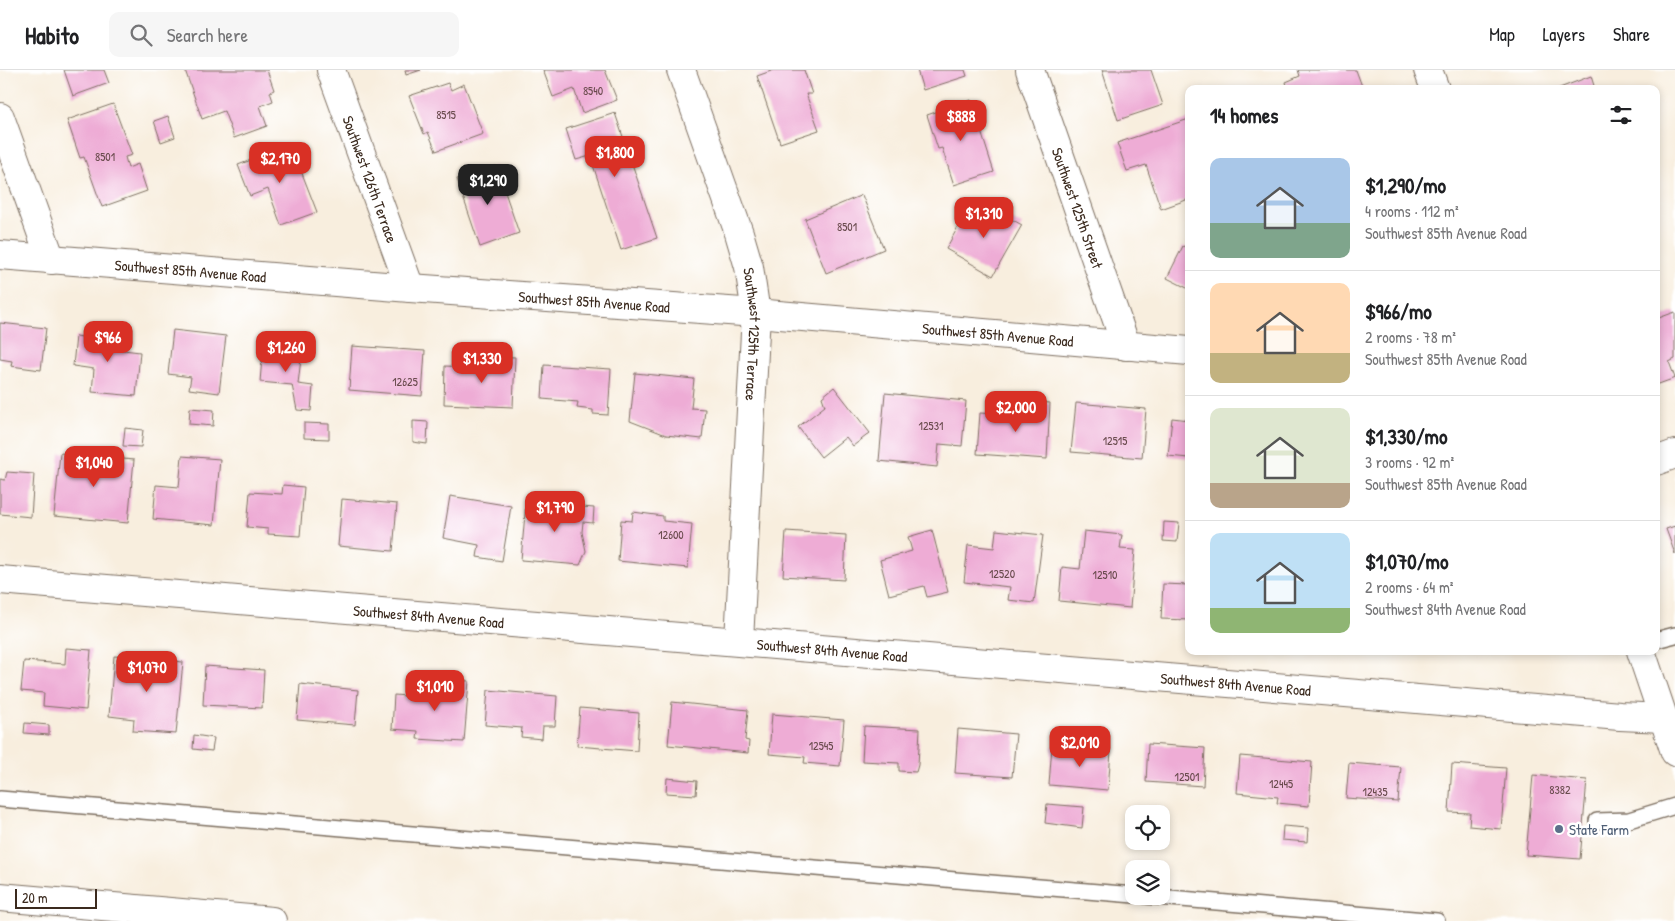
<!DOCTYPE html>
<meta charset="utf-8">
<style>
:root{--surface:#fff;--page:#f6f6f6;--text:#202124;--muted:#757577;--line:#e0e0e0;--accent:#d93025}
body{margin:0;font-family:"Patrick Hand",sans-serif;background:var(--page);color:var(--text);height:100vh;display:flex;flex-direction:column;font-size:19px;white-space:nowrap}
*{box-sizing:border-box;margin:0}
p{font-size:16px;color:var(--muted)}
.icon{flex:none;width:28px;height:28px;fill:none;stroke:currentColor;stroke-width:2;stroke-linecap:round;stroke-linejoin:round}
.map{position:relative;flex:1;overflow:hidden}
.panel{position:absolute;left:1185px;top:15px;width:475px;height:570px;display:flex;flex-direction:column;background:var(--surface);border-radius:10px;box-shadow:0 2px 8px #0003}
.panel>*{flex:none}
.controls{position:absolute;left:1125px;top:735px;display:grid;gap:10px}
.controls a{display:grid;place-items:center;width:45px;height:45px;border-radius:10px;background:var(--surface);box-shadow:0 2px 8px #0003;font-size:25px}
.scale{position:absolute;left:15px;bottom:12px;width:82px;box-sizing:border-box;padding-left:5px;border:2px solid #3b2a1e;border-top:0;font-size:14px;line-height:18px;white-space:nowrap;color:#3b2a1e;-webkit-text-stroke:4px #fff;paint-order:stroke}
.price{position:absolute;translate:-50% -42px;padding:0 11px;border-radius:10px;background:var(--accent);color:#fff;font-size:16px;line-height:32px;filter:drop-shadow(0 1px 2px #0008)}
.price::after{content:'';position:absolute;left:50%;top:30px;width:15px;height:11px;margin-left:-8px;background:inherit;clip-path:polygon(0 0,100% 0,50% 100%)}
.price.active{background:#222;color:#fff}
ul{padding:0;list-style:none}
li{display:flex;align-items:center;gap:15px;height:125px;padding:0 25px}
li+li{border-top:1px solid var(--line)}
li span{display:grid;place-items:center;flex:none;width:140px;height:100px;border-radius:10px;color:#555}
li>.icon{margin-inline-start:auto}
span .icon{width:60px;height:60px;fill:#fffc;stroke-width:1}
li b{font-size:21px}
h2{display:flex;justify-content:space-between;align-items:center;height:60px;padding:0 25px;font-size:21px}
header{display:flex;align-items:center;gap:30px;box-sizing:border-box;height:70px;padding:0 25px;background:var(--surface);border-bottom:1px solid var(--line)}
header strong{font-size:24px}
nav{display:flex;gap:28px;margin-inline-start:auto;font-size:18px}
.search{width:350px;height:45px;background:var(--page);display:flex;align-items:center;gap:12px;box-sizing:border-box;padding:0 18px;border-radius:10px;color:var(--muted);font-size:19px}
.map>svg:first-child{display:block}
.building{fill:#eeacd5}
.lines{fill:none;stroke-linecap:round;stroke-linejoin:round}
.lane-casing{stroke:#7d6f61;stroke-width:18}
.street-casing{stroke:#7d6f61;stroke-width:30}
.secondary-casing{stroke:#7d6f61;stroke-width:30}
.highway-casing{stroke:#7d6f61;stroke-width:30}
.lane{stroke:#fff;stroke-width:15}
.street{stroke:#fff;stroke-width:28}
.secondary{stroke:#fff;stroke-width:28}
.highway{stroke:#fff;stroke-width:28}
.service-dot{fill:#5c6f8a;stroke:#fff;stroke-width:2}
.labels{text-anchor:middle;dominant-baseline:central;stroke-width:5;stroke-linejoin:round;paint-order:stroke}
.number-label{font-size:12px;fill:#684a4c}
.street-label{font-size:15px;fill:#3b2a1e;stroke:#fff}
.service-label{font-size:15px;fill:#4e5e75;stroke:#fff;text-anchor:start}
</style>
<header>
<strong>Habito</strong>
<div class="search"><svg class="icon" aria-label="search" viewBox="0 0 24 24"><circle cx="10" cy="10" r="6"/><path d="M15 15l6 6"/></svg>Search here</div>
<nav><a>Map</a><a>Layers</a><a>Share</a></nav>
</header>
<div class="map">
<svg width="1675" height="851" viewBox="0 0 1675 851">
<rect width="100%" height="100%" fill="#fff"/>
<filter id="ink" filterUnits="userSpaceOnUse"><feTurbulence type="fractalNoise" baseFrequency=".02" numOctaves="2"/><feDisplacementMap in="SourceGraphic" scale="10" xChannelSelector="R" yChannelSelector="G"/><feConvolveMatrix kernelMatrix="1 2 1 2 8 2 1 2 1" color-interpolation-filters="sRGB"/></filter>
<filter id="wash" filterUnits="userSpaceOnUse"><feTurbulence type="fractalNoise" baseFrequency=".0096" numOctaves="4" result="noise"/><feDisplacementMap in="SourceGraphic" scale="20" xChannelSelector="R" yChannelSelector="G"/><feGaussianBlur stdDeviation="1.12" result="paint"/><feColorMatrix in="noise" values="0 0 0 0 0 0 0 0 0 0 0 0 0 0 0 0 0 1.4 0 .05"/><feComposite in="paint" operator="in"/></filter>
<g filter="url(#wash)">
<rect width="100%" height="100%" fill="#f8eede"/>
<g id="blocks">
<path class="building" d="M64,0h40l5,13 -36,13z
M185,0h82l7,20 -4,2 3,9 -13,5 7,20 -33,12 -10,-27 -22,8z
M405,0h16l-15,5z
M543,0h62l12,30 -35,13 -8,-24 -21,8z
M774,0h30l8,24h-6l13,36 -39,13 -23,-67z
M917,0h48l2,6 -44,14z
M1102,0h49l12,35 -45,15z
M1298,0h58l7,19h-75l-2,-7 14,-6z
M1591,6l4,13h-38z
M448,13l3,7 13,-6 19,50 -47,17 -8,-19 -4,2 -15,-38z
M971,30l23,72 -40,13 -12,-37 -4,1 -11,-34z
M113,34l19,51 -7,2 3,11 10,-4 9,27 -45,16 -18,-50 -4,1 -13,-38z
M615,43l42,125 -36,12 -31,-94 -14,4 -10,-31z
M168,46l7,21 -14,5 -7,-21z
M1189,49v80l-28,10 -15,-44 -19,6 -10,-28z
M291,75l26,67 -36,13 -13,-36 -18,7 -12,-31z
M496,96l23,67 -39,14 -23,-68z
M862,125l22,54 -58,24 -21,-54z
M986,135l36,20 -29,51 -47,-27 19,-35 12,7z
M1183,176l6,3v40l-22,-11z
M1675,242v47l-6,3 6,16 -19,7v-66z
M0,253l46,5 -5,42 -30,-4 1,-5 -12,-2z
M90,257l27,3 -2,19 25,3 -4,44 -44,-4 2,-23 -21,-3 3,-30 13,2z
M173,260l53,6 -7,57 -30,-4 2,-12 -23,-3z
M263,276l39,4 -4,34 15,2 -2,25 -14,-1 -5,-25 -32,-3z
M352,276l73,5 -3,45 -73,-6z
M488,286l27,1 -2,50 -69,-3 1,-38 43,2z
M544,295l67,4 -3,46 -15,-1v-4l-16,-2 1,-6 -36,-3z
M635,303l59,6 -3,29 14,1 -3,30 -36,-4 -36,-14z
M834,317l36,46 -17,13 -7,-9 -25,20 -23,-30 27,-21 -3,-9z
M885,323l81,8 -4,45 -23,-2 -2,23 -58,-6z
M1024,331l26,2 -3,56 -70,-5 3,-41 43,3z
M1076,333l70,6 -4,49 -71,-6z
M190,338l24,2 -1,16 -24,-2z
M1172,348l17,2v38l-21,-2z
M413,351l15,1 -1,22 -14,-2z
M304,353l25,1v15l-25,-1z
M125,358l18,2 -2,17 -18,-1z
M60,383l74,7 -6,63 -74,-7z
M182,386l38,3 -6,66 -61,-6 3,-34 23,2z
M7,402l27,2 -3,43 -31,-3v-35l5,1z
M283,415l21,2 -4,49 -32,-2v-5l-21,-2 3,-35 32,2z
M450,426l61,10 -9,55 -25,-4 2,-12 -36,-7z
M342,429l55,5 -4,47 -55,-5z
M526,432l68,6 -1,15 -10,-1 -1,10 4,19 -6,14 -59,-5z
M633,442l30,4v5l29,3 -4,44 -70,-7 3,-41 11,1z
M1164,452l15,1 -2,19 -14,-1z
M1675,456v28l-9,-25z
M932,460l16,62 -21,5 -3,-11 -35,9 -9,-35 32,-9 -4,-14z
M996,460l47,5 -9,68 -26,-3 2,-13 -46,-5 4,-37 26,3z
M786,461l60,4 -2,45 -61,-4z
M1084,461l38,4 -2,14 15,1 -5,58 -71,-7 3,-34 18,2z
M1163,514l26,1v35l-28,-1z
M66,578l25,2 -5,60 -43,-4 1,-13 -23,-2 3,-30 41,3z
M114,586l69,6 -7,72 -43,-3 1,-12 -25,-3z
M205,596l59,4 -2,38 -59,-3z
M434,609l35,2 -5,61 -47,-3 1,-8 -26,-2 2,-34 38,3z
M300,614l58,6 -3,35 -58,-5z
M488,620l69,6 -2,30h-12l-1,13 -21,-2 1,-9 -37,-3z
M672,632l76,8 -3,30 4,1 -1,12 -80,-8z
M580,638l59,5 -2,38 -60,-5z
M772,644l72,6 -4,46 -36,-3 1,-6 -36,-3z
M25,653l24,2v10l-25,-2z
M864,656l56,3 -2,36 -2,7 -17,-1v-8l-37,-2z
M958,659l58,5 -4,43 -57,-4z
M194,665l20,3 -2,13 -19,-2z
M1148,674l57,4 -2,38 -57,-4z
M1052,676l59,5 -3,39 -59,-5z
M1240,686l72,6 -3,44 -32,-3 1,-6 -41,-4z
M1349,693l52,4 -3,35 -52,-4z
M1452,694l54,4 -5,61 -32,-3 1,-13 -21,-1z
M1533,705l54,5 -7,79 -54,-4z
M667,708l30,3 -1,14 -30,-2z
M1047,734l37,3 -2,21 -37,-5z
M1283,756l25,2 -1,14 -25,-2z"/>
</g>
</g>
<g filter="url(#ink)">
<use href="#blocks" fill-opacity="0" stroke="#7d6f61" stroke-width="1"/>
<g class="lines">
<defs>
<path id="lane" d="M1656,570l19,-5
M0,729l1134,96
M1597,751l32,-1 46,-14
M1146,826l291,25"/>
<g id="street">
<path id="s1" d="M331,0l79,218"/>
<path id="s2" d="M681,0l58,163 10,34 7,46 -17,328"/>
<path id="s3" d="M1030,0l96,276"/>
<path d="M0,47l51,143"/>
<path id="s4" d="M0,185l410,33 346,25 433,38"/>
<path d="M1656,391l19,-7"/>
<path id="s5" d="M0,510l1620,136 44,2"/>
</g>
<path id="secondary" d="M1428,0l7,19
M1641,581l34,101"/>
<path id="highway" d="M0,827l272,24"/>
</defs>
<use href="#lane" class="lane-casing"/>
<use href="#street" class="street-casing"/>
<use href="#secondary" class="secondary-casing"/>
<use href="#highway" class="highway-casing"/>
<use href="#lane" class="lane"/>
<use href="#street" class="street"/>
<use href="#secondary" class="secondary"/>
<use href="#highway" class="highway"/>
</g>
</g>
<circle class="service-dot" cx="1559" cy="759" r="5"/>
<g class="labels">
<g class="number-label">
<text x="593" y="20">8540</text>
<text x="446" y="44">8515</text>
<text x="105" y="86">8501</text>
<text x="847" y="156">8501</text>
<text x="405" y="311">12625</text>
<text x="931" y="355">12531</text>
<text x="1115" y="370">12515</text>
<text x="671" y="464">12600</text>
<text x="1002" y="503">12520</text>
<text x="1105" y="504">12510</text>
<text x="821" y="675">12545</text>
<text x="1187" y="706">12501</text>
<text x="1281" y="713">12445</text>
<text x="1560" y="719">8382</text>
<text x="1375" y="721">12435</text>
</g>
<g class="street-label">
<text stroke="none"><textPath href="#s1" startOffset="116">Southwest 126th Terrace</textPath></text>
<text stroke="none"><textPath href="#s3" startOffset="146">Southwest 125th Street</textPath></text>
<text stroke="none"><textPath href="#s4" startOffset="191">Southwest 85th Avenue Road</textPath></text>
<text stroke="none"><textPath href="#s4" startOffset="596">Southwest 85th Avenue Road</textPath></text>
<text stroke="none"><textPath href="#s4" startOffset="1001">Southwest 85th Avenue Road</textPath></text>
<text stroke="none"><textPath href="#s2" startOffset="276">Southwest 125th Terrace</textPath></text>
<text stroke="none"><textPath href="#s5" startOffset="430">Southwest 84th Avenue Road</textPath></text>
<text stroke="none"><textPath href="#s5" startOffset="835">Southwest 84th Avenue Road</textPath></text>
<text stroke="none"><textPath href="#s5" startOffset="1240">Southwest 84th Avenue Road</textPath></text>
</g>
<g class="service-label">
<text x="1569" y="759">State Farm</text>
</g>
</g>
</svg>
<div class="controls">
<a><svg class="icon" aria-label="locate" viewBox="0 0 24 24"><circle cx="12" cy="12" r="6"/><path d="M12 2v4M12 18v4M2 12h4M18 12h4"/></svg></a>
<a><svg class="icon" aria-label="layers" viewBox="0 0 24 24"><path d="M12 4l9 5-9 5-9-5zM3 14l9 5 9-5"/></svg></a>
</div>
<div class="scale">20 m</div>
<b class="price" style="left:961px;top:72px">$888</b>
<b class="price" style="left:615px;top:108px">$1,800</b>
<b class="price" style="left:280px;top:114px">$2,170</b>
<b class="price active" style="left:488px;top:136px">$1,290</b>
<b class="price" style="left:984px;top:169px">$1,310</b>
<b class="price" style="left:108px;top:293px">$966</b>
<b class="price" style="left:286px;top:303px">$1,260</b>
<b class="price" style="left:482px;top:314px">$1,330</b>
<b class="price" style="left:1016px;top:363px">$2,000</b>
<b class="price" style="left:94px;top:418px">$1,040</b>
<b class="price" style="left:555px;top:463px">$1,790</b>
<b class="price" style="left:147px;top:623px">$1,070</b>
<b class="price" style="left:435px;top:642px">$1,010</b>
<b class="price" style="left:1080px;top:698px">$2,010</b>
<section class="panel">
<h2>14 homes<svg class="icon" aria-label="filters" viewBox="0 0 24 24"><path d="M4 7h16M4 17h16"/><circle cx="9" cy="7" r="2"/><circle cx="15" cy="17" r="2"/></svg></h2>
<ul>
<li><span style="background:linear-gradient(#a9c7e8 65%,#7fa58c 0)"><svg class="icon" aria-label="home" viewBox="0 0 24 24"><path d="M3 11l9-7 9 7M6 9v11h12V9"/></svg></span><div><b>$1,290/mo</b><p>4 rooms · 112 m²</p><p>Southwest 85th Avenue Road</p></div></li>
<li><span style="background:linear-gradient(#ffd9b3 70%,#c2b280 0)"><svg class="icon" aria-label="home" viewBox="0 0 24 24"><path d="M3 11l9-7 9 7M6 9v11h12V9"/></svg></span><div><b>$966/mo</b><p>2 rooms · 78 m²</p><p>Southwest 85th Avenue Road</p></div></li>
<li><span style="background:linear-gradient(#dfe7d0 75%,#b9a48a 0)"><svg class="icon" aria-label="home" viewBox="0 0 24 24"><path d="M3 11l9-7 9 7M6 9v11h12V9"/></svg></span><div><b>$1,330/mo</b><p>3 rooms · 92 m²</p><p>Southwest 85th Avenue Road</p></div></li>
<li><span style="background:linear-gradient(#bfe0f5 75%,#8fb573 0)"><svg class="icon" aria-label="home" viewBox="0 0 24 24"><path d="M3 11l9-7 9 7M6 9v11h12V9"/></svg></span><div><b>$1,070/mo</b><p>2 rooms · 64 m²</p><p>Southwest 84th Avenue Road</p></div></li>
</ul>
</section>
</div>
